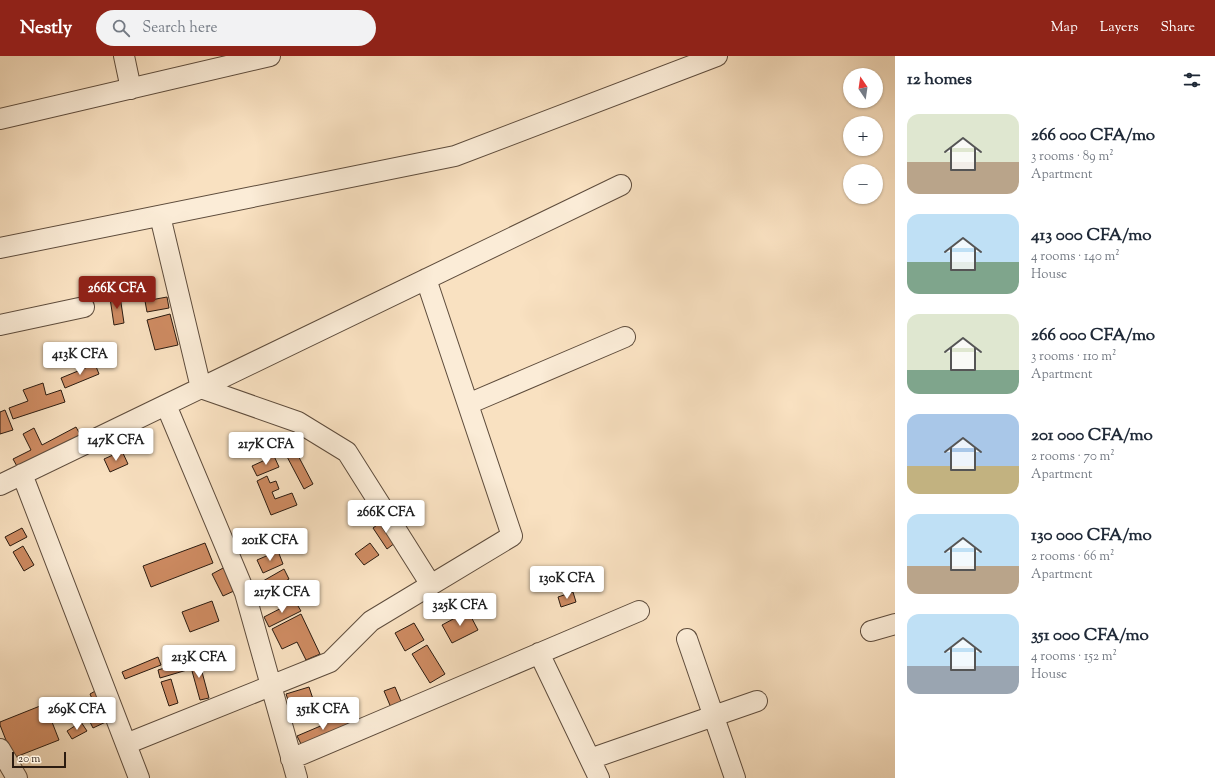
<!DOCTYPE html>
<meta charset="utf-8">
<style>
:root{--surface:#fff;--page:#f2f2f3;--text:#1f2937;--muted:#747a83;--accent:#8f2418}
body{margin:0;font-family:"Sorts Mill Goudy",serif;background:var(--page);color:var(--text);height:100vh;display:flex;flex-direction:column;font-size:15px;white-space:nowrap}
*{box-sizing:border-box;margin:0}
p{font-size:13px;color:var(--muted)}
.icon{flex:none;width:22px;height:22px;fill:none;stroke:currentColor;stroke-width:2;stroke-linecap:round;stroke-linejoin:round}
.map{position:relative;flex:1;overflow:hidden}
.sheet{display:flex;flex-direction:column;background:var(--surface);width:320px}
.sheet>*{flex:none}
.needle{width:26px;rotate:347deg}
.tools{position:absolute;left:843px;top:12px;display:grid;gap:8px}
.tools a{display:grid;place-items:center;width:40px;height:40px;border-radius:50%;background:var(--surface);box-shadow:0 1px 3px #0004;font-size:20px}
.scale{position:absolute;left:12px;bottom:10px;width:54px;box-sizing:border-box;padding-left:4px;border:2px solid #2b1b10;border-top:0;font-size:11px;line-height:14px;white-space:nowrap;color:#2b1b10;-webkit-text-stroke:3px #fbecd7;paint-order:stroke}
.price{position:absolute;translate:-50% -34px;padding:0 9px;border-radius:4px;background:#fff;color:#222;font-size:13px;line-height:26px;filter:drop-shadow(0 1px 2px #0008)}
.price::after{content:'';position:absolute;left:50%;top:24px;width:12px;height:9px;margin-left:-6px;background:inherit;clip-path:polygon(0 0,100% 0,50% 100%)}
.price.selected{background:var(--accent);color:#fff}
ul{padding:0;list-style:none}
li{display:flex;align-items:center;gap:12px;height:100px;padding:0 12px}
li span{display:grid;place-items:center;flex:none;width:112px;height:80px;border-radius:12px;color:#555}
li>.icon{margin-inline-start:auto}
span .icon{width:48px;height:48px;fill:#fffc;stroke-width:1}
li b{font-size:17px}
h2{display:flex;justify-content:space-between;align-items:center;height:48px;padding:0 12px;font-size:17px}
header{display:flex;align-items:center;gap:24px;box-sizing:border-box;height:56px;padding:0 20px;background:var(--accent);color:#fff}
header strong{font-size:19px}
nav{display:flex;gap:22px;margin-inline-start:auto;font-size:14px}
.search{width:280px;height:36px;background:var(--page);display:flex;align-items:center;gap:10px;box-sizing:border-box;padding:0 14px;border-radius:22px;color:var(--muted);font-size:15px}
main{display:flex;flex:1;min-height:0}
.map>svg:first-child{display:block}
.building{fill:#ce8b62;stroke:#2b1b10}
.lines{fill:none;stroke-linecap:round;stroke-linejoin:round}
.street-casing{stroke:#5e4c3c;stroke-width:22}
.street{stroke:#fbecd7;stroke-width:20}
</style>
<header>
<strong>Nestly</strong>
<div class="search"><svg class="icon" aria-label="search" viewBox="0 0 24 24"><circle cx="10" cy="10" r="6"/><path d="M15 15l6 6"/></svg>Search here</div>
<nav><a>Map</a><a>Layers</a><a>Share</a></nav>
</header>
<main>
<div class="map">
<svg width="895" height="722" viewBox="0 0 895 722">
<rect width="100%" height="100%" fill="#f9e1c1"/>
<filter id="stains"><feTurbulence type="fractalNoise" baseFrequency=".005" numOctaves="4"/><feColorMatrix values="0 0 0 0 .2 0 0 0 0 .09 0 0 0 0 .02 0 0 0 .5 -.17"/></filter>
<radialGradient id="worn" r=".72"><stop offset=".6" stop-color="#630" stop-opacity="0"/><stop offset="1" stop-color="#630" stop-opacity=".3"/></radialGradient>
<path class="building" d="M120,240l4,27 -10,2 -4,-27z
M167,241l2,11 -22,4 -2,-11z
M170,258l8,31 -23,5 -8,-30z
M95,308l4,10 -34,14 -4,-10z
M43,327l3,12 15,-5 4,12 -52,17 -4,-11 19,-7 -5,-11z
M5,354l8,20 -13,4v-22z
M76,371l6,11 -63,32 -6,-11 18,-9 -8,-16 11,-6 8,17z
M293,390l20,38 -9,5 -20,-38z
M122,395l6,13 -18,8 -6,-13z
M274,400l5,11 -22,9 -5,-10z
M267,420l3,7 6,-2 3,8 -7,3 3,7 17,-6 5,12 -26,10 -14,-34z
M384,464l15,20 -12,9 -14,-21z
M22,472l5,9 -17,9 -5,-9z
M205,487l8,20 -62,24 -8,-21z
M370,487l9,12 -15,10 -9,-11z
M23,490l11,19 -10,6 -11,-19z
M278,495l5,13 -20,9 -6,-13z
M225,511l11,23 -13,6 -11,-22z
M284,513l5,10 -27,16 -6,-10z
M573,536l3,10 -15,5 -3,-10z
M212,545l7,20 -29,11 -8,-20z
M295,545l6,10 -32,16 -5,-10z
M468,555l10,19 -26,13 -10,-18z
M301,558l19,40 -14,6 -9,-18 -15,7 -10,-20z
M414,567l10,17 -19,11 -10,-18z
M427,589l18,29 -15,9 -18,-29z
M158,601l3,8 -36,14 -3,-7z
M198,601l11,41 -9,2 -11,-40z
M184,606l3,8 -27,8 -2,-8z
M171,623l7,24 -9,3 -8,-24z
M309,631l4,12 -23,7 -4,-12z
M395,631l8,19 -11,4 -8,-19z
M97,634l6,15 -7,3 -6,-14z
M45,648l14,36 -46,18 -13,-33v-3z
M105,654l5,10 -17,8 -5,-10z
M344,660l5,11 -47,19 -5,-10z
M81,666l6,9 -15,8 -5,-8z"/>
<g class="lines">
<defs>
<path id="street" d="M124,0l7,33
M0,63l270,-63
M160,160l41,172 97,34 49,30 84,133
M0,192l455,-92 262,-100
M0,269l84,-18
M468,348l157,-67
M166,349l79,188 52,185
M22,418l117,304
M0,429l621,-300
M871,575l24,-7
M687,583l48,139
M539,597l60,125
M126,688l204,-82 41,-41 141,-85 -86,-257
M0,693l17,29
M291,703l348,-148
M590,703l167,-58"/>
</defs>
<use href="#street" class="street-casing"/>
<use href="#street" class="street"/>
</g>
<rect width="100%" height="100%" filter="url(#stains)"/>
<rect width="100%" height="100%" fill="url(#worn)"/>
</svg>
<div class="tools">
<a><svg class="needle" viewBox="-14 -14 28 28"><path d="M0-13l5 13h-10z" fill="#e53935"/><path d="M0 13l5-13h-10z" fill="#747a83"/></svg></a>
<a>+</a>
<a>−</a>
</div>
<div class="scale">20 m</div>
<b class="price selected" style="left:117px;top:254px">266K CFA</b>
<b class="price" style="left:80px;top:320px">413K CFA</b>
<b class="price" style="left:116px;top:406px">147K CFA</b>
<b class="price" style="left:266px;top:410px">217K CFA</b>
<b class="price" style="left:386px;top:478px">266K CFA</b>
<b class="price" style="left:270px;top:506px">201K CFA</b>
<b class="price" style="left:567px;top:544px">130K CFA</b>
<b class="price" style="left:282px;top:558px">217K CFA</b>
<b class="price" style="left:460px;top:571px">325K CFA</b>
<b class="price" style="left:199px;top:623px">213K CFA</b>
<b class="price" style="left:77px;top:675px">269K CFA</b>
<b class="price" style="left:323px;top:675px">351K CFA</b>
</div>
<section class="sheet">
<h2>12 homes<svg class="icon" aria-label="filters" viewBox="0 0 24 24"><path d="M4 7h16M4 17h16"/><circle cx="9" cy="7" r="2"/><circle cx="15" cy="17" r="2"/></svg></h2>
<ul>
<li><span style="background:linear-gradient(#dfe7d0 60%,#b9a48a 0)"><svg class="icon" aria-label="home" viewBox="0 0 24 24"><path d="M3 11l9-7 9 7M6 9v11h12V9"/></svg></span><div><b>266 000 CFA/mo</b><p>3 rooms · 89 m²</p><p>Apartment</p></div></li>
<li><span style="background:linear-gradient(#bfe0f5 60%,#7fa58c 0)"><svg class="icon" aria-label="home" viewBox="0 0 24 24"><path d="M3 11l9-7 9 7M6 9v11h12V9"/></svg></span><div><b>413 000 CFA/mo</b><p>4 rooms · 140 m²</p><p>House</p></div></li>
<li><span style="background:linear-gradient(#dfe7d0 70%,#7fa58c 0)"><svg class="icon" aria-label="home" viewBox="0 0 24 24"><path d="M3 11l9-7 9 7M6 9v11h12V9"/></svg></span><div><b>266 000 CFA/mo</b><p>3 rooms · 110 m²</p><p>Apartment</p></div></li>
<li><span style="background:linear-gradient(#a9c7e8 65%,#c2b280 0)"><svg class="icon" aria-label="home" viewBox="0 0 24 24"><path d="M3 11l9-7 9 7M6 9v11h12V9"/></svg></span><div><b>201 000 CFA/mo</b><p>2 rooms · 70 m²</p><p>Apartment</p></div></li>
<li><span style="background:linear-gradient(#bfe0f5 65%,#b9a48a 0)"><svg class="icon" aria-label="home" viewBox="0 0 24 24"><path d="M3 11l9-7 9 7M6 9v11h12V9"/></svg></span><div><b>130 000 CFA/mo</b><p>2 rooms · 66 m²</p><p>Apartment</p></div></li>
<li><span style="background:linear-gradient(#bfe0f5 65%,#9aa5b1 0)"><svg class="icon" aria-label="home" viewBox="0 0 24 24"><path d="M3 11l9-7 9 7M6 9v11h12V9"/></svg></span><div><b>351 000 CFA/mo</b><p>4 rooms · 152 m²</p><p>House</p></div></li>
</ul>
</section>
</main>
